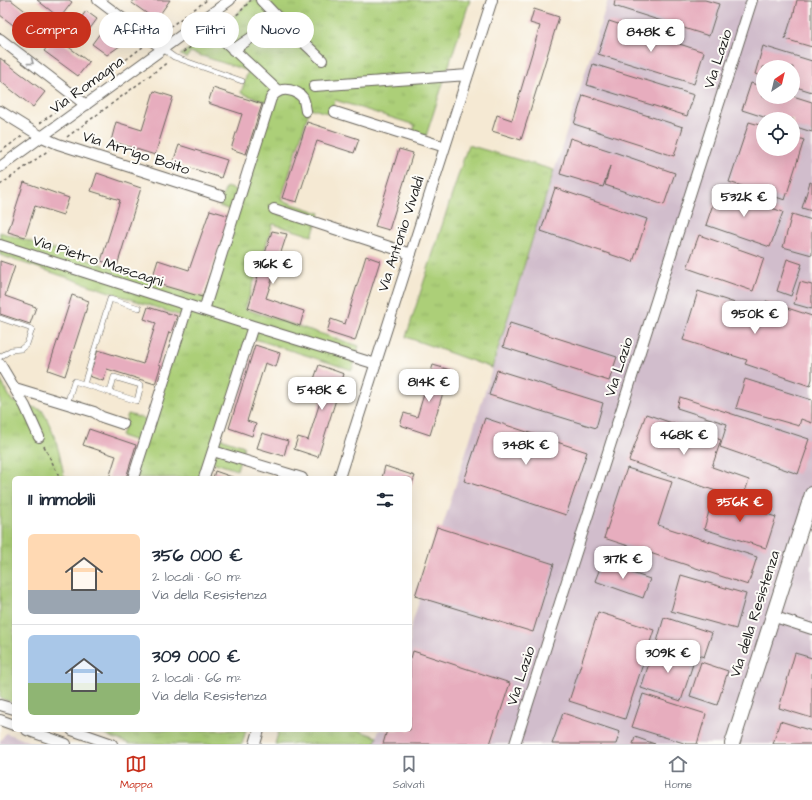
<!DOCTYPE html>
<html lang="it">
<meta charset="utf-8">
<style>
:root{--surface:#fff;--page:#f6f6f7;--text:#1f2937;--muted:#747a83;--line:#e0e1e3;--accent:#c8321e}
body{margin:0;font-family:"Architects Daughter",sans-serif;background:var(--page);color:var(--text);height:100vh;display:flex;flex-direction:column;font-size:15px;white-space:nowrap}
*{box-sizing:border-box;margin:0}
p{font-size:13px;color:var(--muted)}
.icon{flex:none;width:22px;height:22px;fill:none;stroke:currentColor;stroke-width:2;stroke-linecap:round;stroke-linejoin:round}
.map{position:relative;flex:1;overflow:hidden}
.panel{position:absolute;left:12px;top:476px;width:400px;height:256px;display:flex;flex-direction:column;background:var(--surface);border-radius:6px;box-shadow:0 4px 16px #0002}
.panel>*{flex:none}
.top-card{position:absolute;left:12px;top:12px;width:400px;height:36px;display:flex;gap:8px}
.needle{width:26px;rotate:35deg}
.controls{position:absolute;left:756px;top:60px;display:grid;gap:8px}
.controls a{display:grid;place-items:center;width:44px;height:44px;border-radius:50%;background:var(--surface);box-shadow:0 4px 16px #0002;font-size:20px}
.price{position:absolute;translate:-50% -34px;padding:0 9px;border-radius:8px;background:#fff;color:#222;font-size:13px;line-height:26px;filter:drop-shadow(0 1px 2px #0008)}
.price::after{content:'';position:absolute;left:50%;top:24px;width:12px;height:9px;margin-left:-6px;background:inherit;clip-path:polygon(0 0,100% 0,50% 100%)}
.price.selected{background:var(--accent);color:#fff}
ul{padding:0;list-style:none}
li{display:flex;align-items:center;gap:12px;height:100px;padding:0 16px}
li+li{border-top:1px solid var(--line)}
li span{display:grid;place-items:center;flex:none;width:112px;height:80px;border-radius:6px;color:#555}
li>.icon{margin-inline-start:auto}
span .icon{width:48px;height:48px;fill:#fffc;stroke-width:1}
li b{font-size:17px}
h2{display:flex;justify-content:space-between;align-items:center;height:48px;padding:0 16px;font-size:17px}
.tag{padding:0 14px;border-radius:18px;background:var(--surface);box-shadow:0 4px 16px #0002;font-size:14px;line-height:36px}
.tag.selected{background:var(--accent);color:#fff}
.tab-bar{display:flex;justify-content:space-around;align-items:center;height:56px;border-top:1px solid var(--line);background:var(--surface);font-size:11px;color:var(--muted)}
.tab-bar a{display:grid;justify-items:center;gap:2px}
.tab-bar .selected{color:var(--accent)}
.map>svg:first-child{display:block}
.industrial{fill:#d1bdcc;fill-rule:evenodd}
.grass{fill:url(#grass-tufts);stroke:#64764a}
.building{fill:#e7adbe}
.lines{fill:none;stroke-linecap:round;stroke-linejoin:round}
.lane-casing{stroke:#68645c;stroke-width:6}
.street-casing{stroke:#68645c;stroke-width:12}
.secondary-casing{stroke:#68645c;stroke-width:16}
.path{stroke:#68645c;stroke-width:1.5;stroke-dasharray:3 3;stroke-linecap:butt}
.lane{stroke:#fff;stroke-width:5}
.street{stroke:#fff;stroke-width:10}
.secondary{stroke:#fff;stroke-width:14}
.oneway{stroke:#999}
.labels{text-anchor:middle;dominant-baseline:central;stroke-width:4;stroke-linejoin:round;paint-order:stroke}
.street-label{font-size:15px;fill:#1c1c1c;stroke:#fdfcf7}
</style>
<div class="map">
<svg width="812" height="744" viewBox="0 0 812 744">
<defs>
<pattern id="grass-tufts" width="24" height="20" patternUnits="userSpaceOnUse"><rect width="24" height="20" fill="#accf78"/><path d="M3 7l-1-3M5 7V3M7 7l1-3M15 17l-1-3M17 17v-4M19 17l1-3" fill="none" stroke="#93b167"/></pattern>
</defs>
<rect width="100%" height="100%" fill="#fdfcf7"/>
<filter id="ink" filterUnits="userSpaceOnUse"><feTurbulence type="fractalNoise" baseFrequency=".025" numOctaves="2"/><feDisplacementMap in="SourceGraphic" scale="8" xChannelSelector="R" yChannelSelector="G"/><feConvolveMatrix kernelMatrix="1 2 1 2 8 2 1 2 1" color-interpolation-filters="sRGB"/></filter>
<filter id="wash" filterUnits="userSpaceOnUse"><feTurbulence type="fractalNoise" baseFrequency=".012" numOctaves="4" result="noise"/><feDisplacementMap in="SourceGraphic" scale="16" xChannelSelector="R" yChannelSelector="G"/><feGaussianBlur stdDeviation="0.9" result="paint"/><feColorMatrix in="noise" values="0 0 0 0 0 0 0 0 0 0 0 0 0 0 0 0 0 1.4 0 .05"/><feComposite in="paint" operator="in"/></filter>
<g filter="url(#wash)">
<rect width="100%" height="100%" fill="#f5e9d3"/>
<path class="industrial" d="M608,0h204v744h-438l5,-14h31v-100zM763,67h30v30h-30zM763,119h30v30h-30z
M6,733l30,11h-36v-3z"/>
<path class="grass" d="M251,0h219l-44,136 -13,-4 2,-7 -80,-25 -5,14 -20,-6 -29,92 39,13 -8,23 -39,-12 -28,85 114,37 -7,24 -100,-32 -32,100 24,8 -7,24 -25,-8 -5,16h-77l12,-35 -21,-7 7,-22 21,6 32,-104 -181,-61v-23l206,65 27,-86 -14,-5 7,-19 13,4 28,-89 -26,-9 7,-22 -58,-19 -3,6 -7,-3c25,-17 50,-33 71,-55z
M468,145l86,25 -62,198 -86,-31z
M0,379l12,22 30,9c12,20 18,43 22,66l6,2h-56v225l-14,-5z
M91,730h155l-4,14h-112z
M279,730h78l20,7 -3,7h-99z"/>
<g id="blocks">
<path class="building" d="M0,0h11l34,26 -11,15 -34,-26z
M37,0h32l3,2 -12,16z
M134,0h36l-14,20 -24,-17z
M615,0h90l14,4 -10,32 -95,-30z
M797,0h15v47l-27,-8 7,-22h1z
M534,9l25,8 -38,123 -29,-9 5,-16 15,5 28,-94 -10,-3z
M86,11l11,8 -13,18 -11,-8z
M609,21l95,31 -10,32 -96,-30z
M106,25l21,16 -20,14 -15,-11z
M55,37l34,25 -11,14 -34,-25z
M763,46l49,15v31l-19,-6v-19h-30v10l-8,-3z
M0,58l45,34 -12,15 -33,-26z
M593,64l101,31 -7,21 -100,-31z
M751,83l12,4v10l30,-1 19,6v30l-19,-6v-7h-23l-28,-9z
M213,88l49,16 -16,50 -15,-5 11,-35 -34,-11z
M154,91l19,6 -18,58 -44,-14 5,-19 26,8z
M583,95l100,32 -9,29 -100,-32z
M307,122l52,17 -5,14 -37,-12 -20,61 -15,-4z
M749,122l14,4v23h30v-13l11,4 -19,60 -56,-18z
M570,138l44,14 61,21 -11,32 -59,-20 5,-19 -7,21 -43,-13z
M179,145l48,15 -6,18 -48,-16z
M399,149l14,4 -24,77 -14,-4z
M97,173l44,15 -24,78 -16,-5 19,-61 -29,-9z
M24,182l45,16 -6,17 -28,-9 -10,31 -17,-5z
M810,182l2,1v28l-10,-3z
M555,188l92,31 -14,43 -92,-31z
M718,189l65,23 -13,35 -64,-22z
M210,210l20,6 -28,81 -51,-15 7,-22 31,10z
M792,214l20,6v35l-29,-8z
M272,231l15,3 -21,64 38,13 -4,15 -52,-18z
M699,235l65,23 -11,33 -66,-23z
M366,256l14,5 -25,80 -28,-9 4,-13 14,5z
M787,259l15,5 -11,32 -14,-5z
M0,261l15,5 -10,30 31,11 -6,17 -30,-10z
M800,282l12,3v24l-18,-5z
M698,291l65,21 3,-11 46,15v63l-2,7 -65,-22 2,-4 -64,-20z
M72,295l17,6 -24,75 -17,-6z
M148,307l29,9 -6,17 -2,-1 -10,32 2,1 -6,19 -48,-15 -4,12 -14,-5 9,-26 45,14 13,-41 -12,-4z
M510,323l107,34 -8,24 -106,-34z
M255,345l25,8 -4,14 -11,-4 -18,58 9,3 -4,12 -23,-8z
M319,365l25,9 -26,83 -24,-8 4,-12 10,3 18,-57 -12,-4z
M433,365l17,5 -20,65 -30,-10 4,-12 13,4z
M497,370l106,33 -7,25 -107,-33z
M745,379l67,21v23l-11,-4 -2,7 -63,-18z
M680,397l129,42 -3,9h1l-9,26 -78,-27 7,-23 -50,-16z
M646,414l75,26 -9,27 37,13 -7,20 -113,-39z
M485,418l102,34 -21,63 -102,-34z
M89,429l47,16 -10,33h-17l7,-22 -33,-11z
M262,433l26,8 -4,15 -27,-8z
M385,466l30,10 -5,13v-11h-28z
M627,468l45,14 -14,43 99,32 -9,28 -144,-47z
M215,471l20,7h-22z
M713,497l63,20 -10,31 -62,-19z
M437,527l117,37 -21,68 -118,-36z
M602,563l48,16 -7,19 -48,-17z
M681,575l65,19 -10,35 -65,-18z
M598,612l56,18 -29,89 -56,-18z
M664,617l48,16 -8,24 -47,-15z
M654,648l40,13 -13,40 -40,-13z
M413,651l97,32 -20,61h-107l4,-14h23v-68z
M795,653l17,5v60l-33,-10z
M701,662l27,9 -11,34 -27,-9z
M643,694l63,20 -9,30h-10l-55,-17z
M563,713l57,19 -4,12h-64z
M780,721l32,10v13h-39z
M635,737l20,7h-22z"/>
</g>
</g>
<g filter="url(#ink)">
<use href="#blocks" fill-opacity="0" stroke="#68645c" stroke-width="1"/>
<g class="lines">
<defs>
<path id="lane" d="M163,49l11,8 68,24
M0,318l32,11 -5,15 -6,5 -10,1 -11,7
M84,384l26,-85 29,9
M67,404l7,-23 63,20 4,-16 -27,-8 -4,15"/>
<path id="street" d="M98,0l65,49
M261,0l18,19 43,41
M202,20l76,71
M0,39l86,66
M233,50l46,-31
M314,86l154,-11
M0,111l42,26 16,7 163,52
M335,112l110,35
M0,167l230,-167
M274,209l137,45
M0,245l253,81 123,38
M204,310l67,-212c2,-2 3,-4 5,-5 7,-6 21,-3 27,5 2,4 2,8 3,13
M0,364l25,42 14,31
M15,388l79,24 8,5 21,7
M213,451l89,27
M133,478l55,-173
M204,478l49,-152
M339,478l153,-478
M772,616l40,13
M0,705l14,4
M0,720l14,5
M27,730l39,14
M72,730l40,14
M255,744l4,-14
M515,744l237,-744"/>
<path id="secondary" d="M732,744l80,-250"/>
</defs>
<use href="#lane" class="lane-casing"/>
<use href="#street" class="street-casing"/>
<use href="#secondary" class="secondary-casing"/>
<path class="path" d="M222,25l17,-12 12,-13
M160,34l47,-34
M183,52l24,-15
M83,92l61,-46
M40,123l27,-20
M67,137l101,-75
M0,152l22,-16
M0,185l49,-35
M44,446l16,32"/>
<use href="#lane" class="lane"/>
<use href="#street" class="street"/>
<use href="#secondary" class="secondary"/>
</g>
<defs><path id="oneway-chevron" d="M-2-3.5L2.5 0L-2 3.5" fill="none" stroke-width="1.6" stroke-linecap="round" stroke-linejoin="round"/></defs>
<use class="oneway" href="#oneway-chevron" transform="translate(31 62) rotate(37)"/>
</g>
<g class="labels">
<g class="street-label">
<text transform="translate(718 59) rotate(-72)">Via Lazio</text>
<text transform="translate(87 85) rotate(-36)">Via Romagna</text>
<text transform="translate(136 153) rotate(18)">Via Arrigo Boito</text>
<text transform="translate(401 234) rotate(-72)">Via Antonio Vivaldi</text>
<text transform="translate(98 261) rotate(18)">Via Pietro Mascagni</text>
<text transform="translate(619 367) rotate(-72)">Via Lazio</text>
<text transform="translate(755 614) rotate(-72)">Via della Resistenza</text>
<text transform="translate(521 676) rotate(-72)">Via Lazio</text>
</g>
</g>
</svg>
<div class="controls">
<a><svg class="needle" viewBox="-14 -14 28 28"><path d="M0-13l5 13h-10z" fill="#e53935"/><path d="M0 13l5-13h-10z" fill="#747a83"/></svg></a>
<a><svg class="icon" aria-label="locate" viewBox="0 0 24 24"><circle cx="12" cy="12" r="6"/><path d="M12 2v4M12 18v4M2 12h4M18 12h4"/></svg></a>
</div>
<b class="price" style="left:651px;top:53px">848K €</b>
<b class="price" style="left:744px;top:218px">532K €</b>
<b class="price" style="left:273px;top:285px">316K €</b>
<b class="price" style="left:755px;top:335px">950K €</b>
<b class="price" style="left:429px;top:403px">814K €</b>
<b class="price" style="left:322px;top:411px">548K €</b>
<b class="price" style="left:684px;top:456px">468K €</b>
<b class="price" style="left:526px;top:466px">348K €</b>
<b class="price selected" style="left:740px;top:523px">356K €</b>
<b class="price" style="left:623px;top:580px">317K €</b>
<b class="price" style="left:668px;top:674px">309K €</b>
<div class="top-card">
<a class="tag selected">Compra</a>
<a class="tag">Affitta</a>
<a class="tag">Filtri</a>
<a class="tag">Nuovo</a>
</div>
<section class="panel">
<h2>11 immobili<svg class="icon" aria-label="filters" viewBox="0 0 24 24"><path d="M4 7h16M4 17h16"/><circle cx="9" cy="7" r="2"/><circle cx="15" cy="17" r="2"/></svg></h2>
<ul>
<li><span style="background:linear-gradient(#ffd9b3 70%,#9aa5b1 0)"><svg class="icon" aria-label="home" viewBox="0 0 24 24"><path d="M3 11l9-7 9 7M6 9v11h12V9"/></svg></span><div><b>356 000 €</b><p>2 locali · 60 m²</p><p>Via della Resistenza</p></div></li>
<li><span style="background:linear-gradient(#a9c7e8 60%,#8fb573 0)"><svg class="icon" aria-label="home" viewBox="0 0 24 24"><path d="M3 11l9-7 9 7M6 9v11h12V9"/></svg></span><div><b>309 000 €</b><p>2 locali · 66 m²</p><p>Via della Resistenza</p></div></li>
</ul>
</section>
</div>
<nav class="tab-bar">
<a class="selected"><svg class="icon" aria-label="map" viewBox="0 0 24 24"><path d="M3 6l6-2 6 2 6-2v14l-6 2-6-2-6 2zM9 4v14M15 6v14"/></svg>Mappa</a>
<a><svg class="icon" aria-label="saved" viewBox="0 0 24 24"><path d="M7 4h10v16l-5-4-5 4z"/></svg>Salvati</a>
<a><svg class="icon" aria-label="home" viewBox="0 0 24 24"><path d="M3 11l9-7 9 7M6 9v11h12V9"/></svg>Home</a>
</nav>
